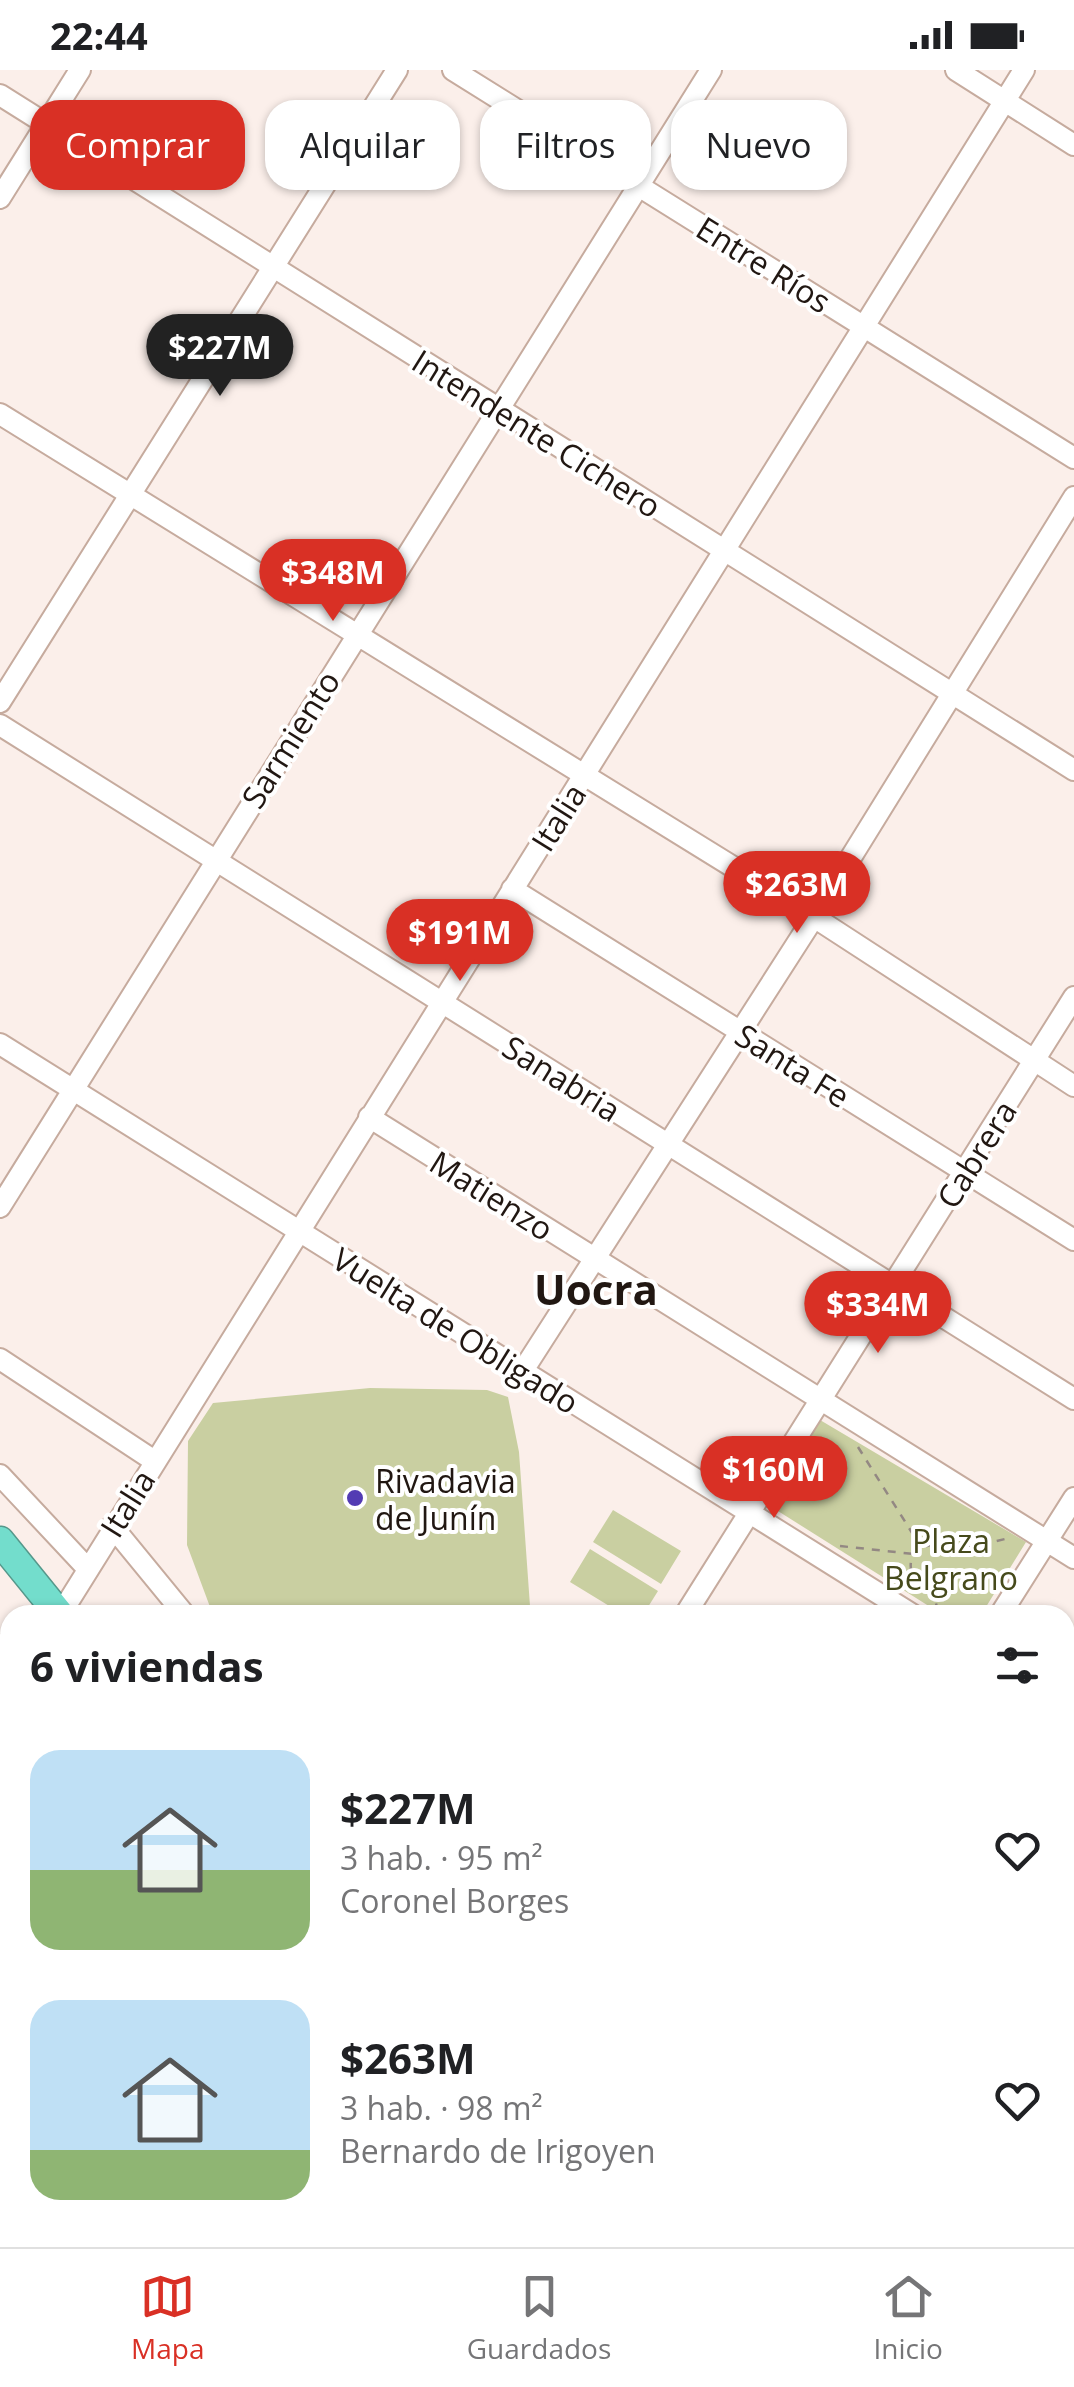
<!DOCTYPE html>
<html lang="es">
<meta charset="utf-8">
<style>
:root{--surface:#fff;--page:#f6f6f6;--text:#202124;--muted:#757577;--line:#e0e0e0;--accent:#d93025}
body{margin:0;font-family:"Open Sans",sans-serif;background:var(--page);color:var(--text);height:100vh;display:flex;flex-direction:column;font-size:38px;white-space:nowrap}
*{box-sizing:border-box;margin:0}
p{font-size:32px;color:var(--muted)}
.icon{flex:none;width:55px;height:55px;fill:none;stroke:currentColor;stroke-width:2;stroke-linecap:round;stroke-linejoin:round}
.map{position:relative;flex:1;overflow:hidden}
.details{position:absolute;left:0px;top:1535px;width:1075px;height:642px;display:flex;flex-direction:column;background:var(--surface);border-radius:30px 30px 0 0;box-shadow:0 2px 8px #0004}
.details>*{flex:none}
.banner{position:absolute;left:30px;top:30px;width:1015px;height:90px;display:flex;gap:20px}
.price{position:absolute;translate:-50% -85px;padding:0 22px;border-radius:35px;background:var(--accent);color:#fff;font-size:32px;line-height:65px;filter:drop-shadow(0 2px 5px #0008)}
.price::after{content:'';position:absolute;left:50%;top:60px;width:30px;height:22px;margin-left:-15px;background:inherit;clip-path:polygon(0 0,100% 0,50% 100%)}
.price.active{background:#222;color:#fff}
ul{padding:0;list-style:none}
li{display:flex;align-items:center;gap:30px;height:250px;padding:0 30px}
li span{display:grid;place-items:center;flex:none;width:280px;height:200px;border-radius:30px;color:#555}
li>.icon{margin-inline-start:auto}
span .icon{width:120px;height:120px;fill:#fffc;stroke-width:1}
li b{font-size:42px}
h2{display:flex;justify-content:space-between;align-items:center;height:120px;padding:0 30px;font-size:42px}
.tag{padding:0 35px;border-radius:30px;background:var(--surface);box-shadow:0 2px 8px #0004;font-size:35px;line-height:90px}
.tag.active{background:var(--accent);color:#fff}
.status{display:flex;justify-content:space-between;align-items:center;height:70px;padding:0 50px;background:var(--surface);direction:ltr}
.status svg{height:28px;fill:currentColor}
.menu{display:flex;justify-content:space-around;align-items:center;height:140px;border-top:2px solid var(--line);background:var(--surface);font-size:28px;color:var(--muted)}
.menu a{display:grid;justify-items:center;gap:5px}
.menu .active{color:var(--accent)}
.map>svg:first-child{display:block}
.green{fill:#c9cfa1}
.lines{fill:none;stroke-linecap:round;stroke-linejoin:round}
.minor-casing{stroke:#c6ab9e;stroke-width:24}
.highway-casing{stroke:#56988b;stroke-width:31}
.path{stroke:#938883;stroke-width:2.5;stroke-dasharray:8 8;stroke-linecap:butt}
.minor{stroke:#fff;stroke-width:20}
.highway{stroke:#73ddcc;stroke-width:28}
.poi-dot{fill:#533cb3;stroke:#fff;stroke-width:4}
.labels{text-anchor:middle;dominant-baseline:central;stroke-width:8;stroke-linejoin:round;paint-order:stroke}
.street-label{font-size:32px;fill:#211712;stroke:#fff}
.poi-label{font-size:32px;fill:#211712;stroke:#fff;text-anchor:start}
.park-label{font-size:32px;fill:#464a1b;stroke:#fff}
.district-label{font-size:42px;font-weight:bold;fill:#211712;stroke:#fff}
</style>
<div class="status"><b>22:44</b><svg viewBox="0 0 49 12"><path d="M0 12V9h3v3zM5 12V6h3v6zM10 12V3h3v9zM15 12V0h3v12zM26 1h20v11H26zM47 4h2v5h-2z"/></svg></div>
<div class="map">
<svg width="1074" height="2177" viewBox="0 0 1074 2177">
<rect width="100%" height="100%" fill="#fbefea"/>
<path class="green" d="M370,1318l117,2 21,7 11,55 11,154 -7,9h-310l-26,-70 1,-104 25,-38z
M820,1350l206,122 -45,73h-38l-173,-109z
M613,1440l68,41 -20,33 -68,-42z
M590,1479l68,42 -15,24h-19l-54,-33z"/>
<g class="lines">
<defs>
<path id="minor" d="M453,0l621,388
M956,0l118,75
M0,25l1074,675
M0,128l80,-128
M0,344l814,503 260,169
M0,632l397,-632
M0,655l1074,674
M512,819l562,351
M0,974l913,571
M369,1047l705,441
M0,1137l711,-1137
M0,1289l153,101
M522,1302l292,-455 260,-420
M0,1405l87,93
M112,1456l73,89
M60,1545l964,-1545
M685,1545l389,-618
M1000,1545l74,-117
M0,1575l10,4
M0,1638l10,-16
M1065,1639l9,6
M1065,1950l9,-15
M0,2067l10,-17
M0,2143l10,6
M39,2168l15,9
M334,2168l8,9
M689,2168l8,9
M913,2168l15,9"/>
<path id="highway" d="M0,1471l60,74
M573,2168l8,9"/>
</defs>
<use href="#minor" class="minor-casing"/>
<use href="#highway" class="highway-casing"/>
<path class="path" d="M858,1377l63,100
M840,1476l73,8
M950,1482l55,-13
M936,1517l-21,-7c-11,-19 0,-36 22,-35l15,13
M932,1518l7,27"/>
<use href="#minor" class="minor"/>
<use href="#highway" class="highway"/>
</g>
<circle class="poi-dot" cx="355" cy="1428" r="10"/>
<g class="labels">
<g class="street-label">
<text transform="translate(764 194) rotate(32)">Entre Ríos</text>
<text transform="translate(537 363) rotate(32)">Intendente Cichero</text>
<text transform="translate(290 669) rotate(-58)">Sarmiento</text>
<text transform="translate(558 747) rotate(-58)">Italia</text>
<text transform="translate(793 995) rotate(32)">Santa Fe</text>
<text transform="translate(562 1008) rotate(32)">Sanabria</text>
<text transform="translate(976 1084) rotate(-58)">Cabrera</text>
<text transform="translate(492 1125) rotate(32)">Matienzo</text>
<text transform="translate(456 1260) rotate(32)">Vuelta de Obligado</text>
<text transform="translate(127 1433) rotate(-58)">Italia</text>
</g>
<g class="poi-label">
<text x="375" y="1410">Rivadavia<tspan x="375" dy="37">de Junín</tspan></text>
</g>
<g class="park-label">
<text x="951" y="1470">Plaza<tspan x="951" dy="37">Belgrano</tspan></text>
</g>
<g class="district-label">
<text x="596" y="1218">Uocra</text>
</g>
</g>
</svg>
<b class="price active" style="left:220px;top:329px">$227M</b>
<b class="price" style="left:333px;top:554px">$348M</b>
<b class="price" style="left:797px;top:866px">$263M</b>
<b class="price" style="left:460px;top:914px">$191M</b>
<b class="price" style="left:878px;top:1286px">$334M</b>
<b class="price" style="left:774px;top:1451px">$160M</b>
<div class="banner">
<a class="tag active">Comprar</a>
<a class="tag">Alquilar</a>
<a class="tag">Filtros</a>
<a class="tag">Nuevo</a>
</div>
<section class="details">
<h2>6 viviendas<svg class="icon" aria-label="filters" viewBox="0 0 24 24"><path d="M4 7h16M4 17h16"/><circle cx="9" cy="7" r="2"/><circle cx="15" cy="17" r="2"/></svg></h2>
<ul>
<li><span style="background:linear-gradient(#bfe0f5 60%,#8fb573 0)"><svg class="icon" aria-label="home" viewBox="0 0 24 24"><path d="M3 11l9-7 9 7M6 9v11h12V9"/></svg></span><div><b>$227M</b><p>3 hab. · 95 m²</p><p>Coronel Borges</p></div><svg class="icon" aria-label="heart" viewBox="0 0 24 24"><path d="M12 20l-8-8c-3-5 5-10 8-4 3-6 11-1 8 4z"/></svg></li>
<li><span style="background:linear-gradient(#bfe0f5 75%,#8fb573 0)"><svg class="icon" aria-label="home" viewBox="0 0 24 24"><path d="M3 11l9-7 9 7M6 9v11h12V9"/></svg></span><div><b>$263M</b><p>3 hab. · 98 m²</p><p>Bernardo de Irigoyen</p></div><svg class="icon" aria-label="heart" viewBox="0 0 24 24"><path d="M12 20l-8-8c-3-5 5-10 8-4 3-6 11-1 8 4z"/></svg></li>
</ul>
</section>
</div>
<nav class="menu">
<a class="active"><svg class="icon" aria-label="map" viewBox="0 0 24 24"><path d="M3 6l6-2 6 2 6-2v14l-6 2-6-2-6 2zM9 4v14M15 6v14"/></svg>Mapa</a>
<a><svg class="icon" aria-label="saved" viewBox="0 0 24 24"><path d="M7 4h10v16l-5-4-5 4z"/></svg>Guardados</a>
<a><svg class="icon" aria-label="home" viewBox="0 0 24 24"><path d="M3 11l9-7 9 7M6 9v11h12V9"/></svg>Inicio</a>
</nav>
